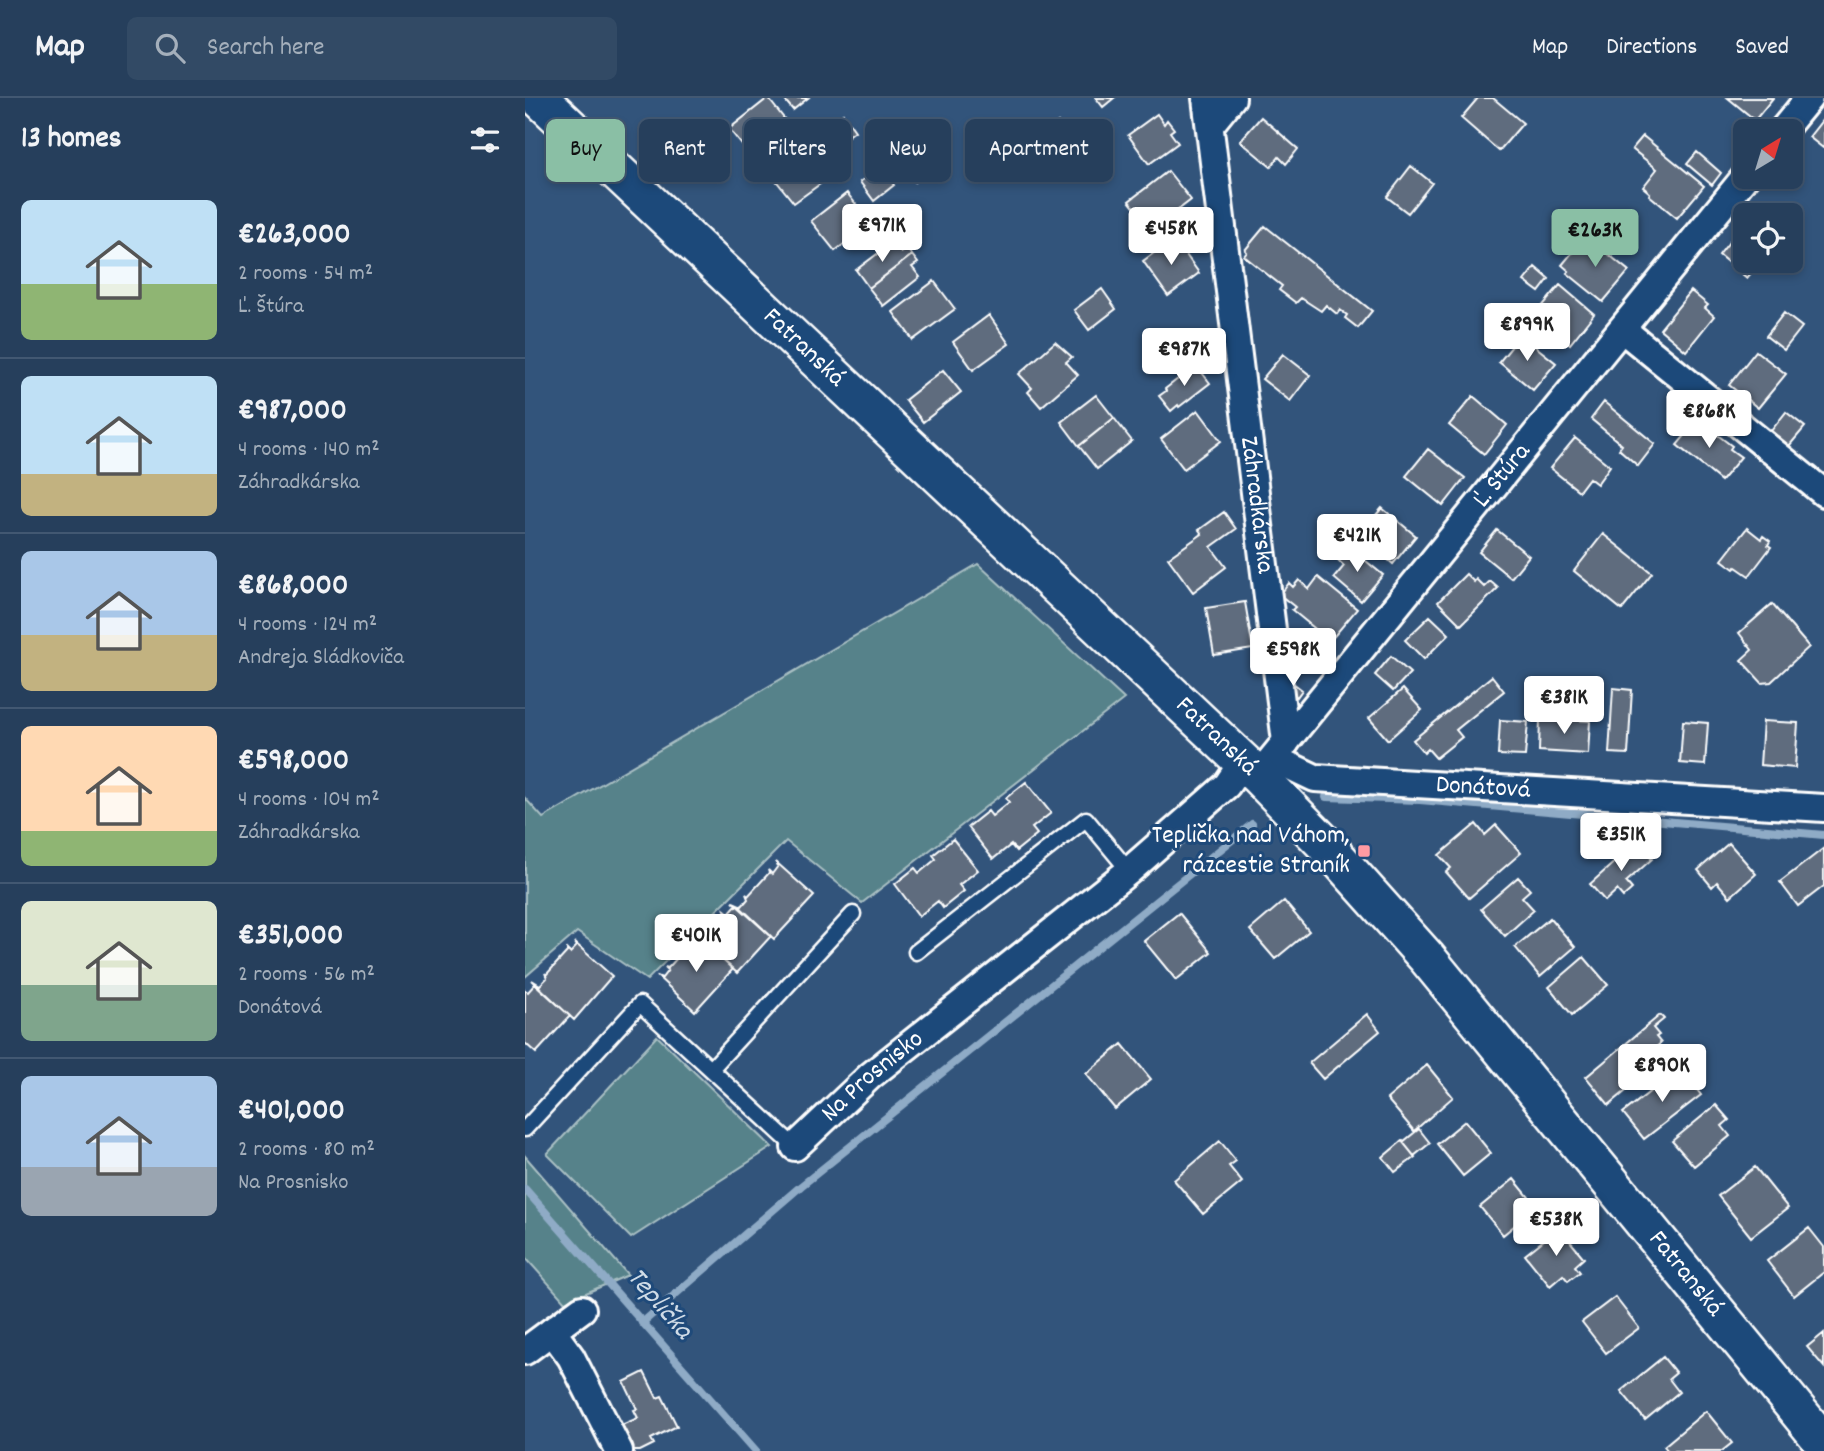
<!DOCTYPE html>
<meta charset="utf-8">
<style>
:root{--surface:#263f5c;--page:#324a65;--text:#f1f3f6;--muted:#a4afbb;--line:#425872;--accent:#8abfa5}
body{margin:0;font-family:Dekko,sans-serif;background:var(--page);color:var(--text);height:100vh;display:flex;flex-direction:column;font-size:26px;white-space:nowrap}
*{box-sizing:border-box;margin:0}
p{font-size:23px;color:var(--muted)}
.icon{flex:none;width:38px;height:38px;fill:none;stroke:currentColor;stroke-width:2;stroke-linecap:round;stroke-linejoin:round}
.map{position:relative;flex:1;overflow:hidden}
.details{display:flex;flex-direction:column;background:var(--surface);width:525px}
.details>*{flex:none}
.guide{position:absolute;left:21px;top:21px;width:665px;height:63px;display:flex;gap:14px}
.needle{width:46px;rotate:38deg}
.fabs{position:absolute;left:1208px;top:21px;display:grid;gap:14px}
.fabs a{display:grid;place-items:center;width:70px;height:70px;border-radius:10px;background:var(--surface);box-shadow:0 4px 10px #0003,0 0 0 2px var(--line);font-size:35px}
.price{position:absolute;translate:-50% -60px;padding:0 16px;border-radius:7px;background:#fff;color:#222;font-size:23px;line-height:46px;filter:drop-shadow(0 2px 4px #0008)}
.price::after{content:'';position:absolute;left:50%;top:42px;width:21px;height:16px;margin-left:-10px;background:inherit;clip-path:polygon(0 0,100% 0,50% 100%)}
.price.selected{background:var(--accent);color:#111}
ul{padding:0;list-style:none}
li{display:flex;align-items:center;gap:21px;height:175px;padding:0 21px}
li+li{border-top:2px solid var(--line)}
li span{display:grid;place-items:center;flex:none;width:196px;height:140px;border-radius:10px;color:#555}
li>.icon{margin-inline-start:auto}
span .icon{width:84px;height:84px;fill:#fffc;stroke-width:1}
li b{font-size:30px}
h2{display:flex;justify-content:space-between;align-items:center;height:84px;padding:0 21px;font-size:30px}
.chip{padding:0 24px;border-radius:10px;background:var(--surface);box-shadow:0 4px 10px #0003,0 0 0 2px var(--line);font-size:24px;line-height:63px}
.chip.selected{background:var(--accent);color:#111}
header{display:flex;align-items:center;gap:42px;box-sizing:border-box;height:98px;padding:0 35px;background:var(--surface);border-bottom:2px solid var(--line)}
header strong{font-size:33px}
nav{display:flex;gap:38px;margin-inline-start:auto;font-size:24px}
.search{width:490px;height:63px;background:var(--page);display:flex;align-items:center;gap:18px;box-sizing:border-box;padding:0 24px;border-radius:10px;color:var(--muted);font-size:26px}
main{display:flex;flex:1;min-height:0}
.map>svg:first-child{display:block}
.green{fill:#56828a;stroke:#aac0c4;stroke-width:2}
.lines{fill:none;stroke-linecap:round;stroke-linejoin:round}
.stream{stroke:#8fabc6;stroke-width:8}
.building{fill:#5e6c7e;stroke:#fff;stroke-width:2}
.lane-casing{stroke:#fff;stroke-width:19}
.street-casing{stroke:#fff;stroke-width:32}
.secondary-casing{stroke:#fff;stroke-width:42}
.lane{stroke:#1f4a7a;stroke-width:14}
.street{stroke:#1f4a7a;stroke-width:26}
.secondary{stroke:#1f4a7a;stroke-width:37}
.poi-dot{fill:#ff9aa2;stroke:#1f4a7a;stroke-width:2.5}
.labels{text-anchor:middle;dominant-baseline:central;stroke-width:6;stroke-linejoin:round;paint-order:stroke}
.street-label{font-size:26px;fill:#fff;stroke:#1f4a7a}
.poi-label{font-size:26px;fill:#fff;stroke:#1f4a7a;text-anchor:end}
.water-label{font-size:28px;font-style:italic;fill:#d0dce7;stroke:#1f4a7a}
</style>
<header>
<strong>Map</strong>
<div class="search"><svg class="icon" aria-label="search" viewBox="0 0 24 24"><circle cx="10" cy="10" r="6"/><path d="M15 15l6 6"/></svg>Search here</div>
<nav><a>Map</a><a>Directions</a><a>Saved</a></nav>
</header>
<main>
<section class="details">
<h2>13 homes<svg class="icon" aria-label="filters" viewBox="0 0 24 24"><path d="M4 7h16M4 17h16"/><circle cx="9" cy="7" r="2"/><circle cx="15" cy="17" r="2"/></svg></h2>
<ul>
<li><span style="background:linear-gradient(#bfe0f5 60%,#8fb573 0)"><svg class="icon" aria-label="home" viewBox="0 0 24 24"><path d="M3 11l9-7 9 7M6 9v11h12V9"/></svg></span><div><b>€263,000</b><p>2 rooms · 54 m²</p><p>Ľ. Štúra</p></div></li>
<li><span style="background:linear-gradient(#bfe0f5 70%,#c2b280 0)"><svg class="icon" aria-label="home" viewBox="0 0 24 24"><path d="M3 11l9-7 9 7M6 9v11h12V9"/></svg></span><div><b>€987,000</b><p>4 rooms · 140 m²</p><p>Záhradkárska</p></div></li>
<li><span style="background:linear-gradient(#a9c7e8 60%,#c2b280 0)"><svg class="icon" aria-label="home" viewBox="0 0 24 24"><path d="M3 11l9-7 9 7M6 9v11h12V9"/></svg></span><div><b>€868,000</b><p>4 rooms · 124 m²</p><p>Andreja Sládkoviča</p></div></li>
<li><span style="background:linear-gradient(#ffd9b3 75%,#8fb573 0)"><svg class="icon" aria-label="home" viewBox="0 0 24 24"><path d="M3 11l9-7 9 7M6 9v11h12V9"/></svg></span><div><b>€598,000</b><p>4 rooms · 104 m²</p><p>Záhradkárska</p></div></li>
<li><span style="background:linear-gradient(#dfe7d0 60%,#7fa58c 0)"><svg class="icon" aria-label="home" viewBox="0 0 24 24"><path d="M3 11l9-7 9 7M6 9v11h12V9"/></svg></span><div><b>€351,000</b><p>2 rooms · 56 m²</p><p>Donátová</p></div></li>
<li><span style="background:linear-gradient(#a9c7e8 65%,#9aa5b1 0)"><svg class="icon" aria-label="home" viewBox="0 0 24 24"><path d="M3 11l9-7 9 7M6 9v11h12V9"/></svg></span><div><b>€401,000</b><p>2 rooms · 80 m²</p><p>Na Prosnisko</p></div></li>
</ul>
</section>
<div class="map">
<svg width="1299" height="1353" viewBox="0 0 1299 1353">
<rect width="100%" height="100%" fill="#32547b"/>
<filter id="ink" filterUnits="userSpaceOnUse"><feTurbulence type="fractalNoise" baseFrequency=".0143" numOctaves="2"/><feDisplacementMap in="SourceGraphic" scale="14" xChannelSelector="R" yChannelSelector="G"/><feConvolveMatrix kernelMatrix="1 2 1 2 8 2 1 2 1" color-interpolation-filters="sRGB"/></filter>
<g filter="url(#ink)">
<path class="green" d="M453,466l146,135 -262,204 -76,-62 -139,139 -70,-48 -52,45v-179l18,20z
M132,938l115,111 -141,91 -84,-84z
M0,1058l103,119 -63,27 -40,-45z"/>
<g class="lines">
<path class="stream" d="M801,699l94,3 404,35
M0,1091l231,262
M117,1225l159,-137 451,-362"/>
</g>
<path class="building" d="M243,0l25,32 -39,30 -25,-31z
M258,0h25l-15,12z
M571,0h18l-11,9z
M953,0h15l30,25 -24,28 -38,-33z
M1203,0h45l-18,22z
M318,16l12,17 -29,21 -12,-17z
M632,16l7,10 3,-4 7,9 -4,3 8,11 -29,21 -21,-29z
M736,19l37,32 -12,15 -7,-7 -8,10 -31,-26z
M1299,20v28l-1,2 -14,-11z
M533,24l16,21 -11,9 6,7 -29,23 -22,-29z
M1118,38l61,50 -27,32 -28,-23 1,-2 -7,-6 14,-18 -25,-20z
M282,47l20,26 -11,8 4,5 -26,19 -24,-30z
M1172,54l24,21 -9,12 -25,-21z
M391,56l13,18 -14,10 -13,-18z
M355,68l14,19 -20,16 -14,-19z
M886,68l21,17 -24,30 -21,-16z
M643,73l23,29 -39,30 -23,-29z
M322,95l24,30 -36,28 -24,-30z
M1046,126l15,12 -9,11 -15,-12z
M740,128l107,85 -14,17 -13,-10 2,-3 -7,-5 -3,4 -11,-9 -5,6 -20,-13 -5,5 -17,-13 3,-4 -38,-30 3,-4 -2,-2z
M1061,138l43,35 -26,31 -36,-29 2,-2 -7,-6z
M1208,139l12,9v15h16l-14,17 -28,-23z
M649,140l25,35 -31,23 -25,-35z
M368,144l8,11 6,-4 5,6 -43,33 -13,-18z
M387,157l6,8 -6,4 8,10 -37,29 -14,-18z
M1010,169l14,12 -10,13 -15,-11z
M409,183l21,28 -42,31 -20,-28z
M1035,187l34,29 -24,30 -35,-29z
M577,191l14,20 -27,21 -15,-20z
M1166,193l17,14 -3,3 9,8 -28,35 -26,-22z
M1259,215l18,14 -18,23 -18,-14z
M464,217l20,29 -36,26 -20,-28z
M996,237l35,28 -23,27 -34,-28z
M530,244l17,15 -6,5 12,13 -37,32 -13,-15 4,-4 -13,-14z
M1231,253l30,23 -28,34 -29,-23z
M758,256l27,21 -20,26 -28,-22z
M671,267l14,18 -31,24 -1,-2 -7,6 -12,-15 7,-5 -1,-2z
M418,272l18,22 -38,30 -18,-22z
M571,297l18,23 -35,28 -18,-24z
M948,298l34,29 -23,29 -35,-29z
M1079,304l51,42 -17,22 -19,-17 3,-4 -31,-26z
M673,312l23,31 -37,28 -23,-30z
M1261,314l19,15 -16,19 -18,-15z
M589,320l18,23 -35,28 -18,-23z
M1173,322l34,26 -2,3 11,8 -20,24 -44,-36z
M1050,340l35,28 -13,18 -8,-6 -10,13 -29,-23z
M903,351l37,29 -22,28 -37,-30z
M857,410l34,28 -23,28 -34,-29z
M699,414l12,17 -25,18 15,20 -33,25 -25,-34 34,-24 -3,-4z
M1222,430l14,11 2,-3 7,5 -2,4 3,2 -22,29 -13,-9 -2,2 -12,-9z
M972,432l32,26 -18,22 -32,-26z
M1078,436l49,39 -30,37 -48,-39z
M824,449l34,28 -22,26 -27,-23 10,-12 -6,-6z
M941,476l8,8 2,-3 8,8 6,-6 8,7 -37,37 -23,-23z
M793,479l39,32 -27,32 -38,-31 3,-3 -15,-12 9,-12 4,4 6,-7 10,9z
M720,504l8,47 -39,6 -8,-47z
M1247,506l37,43 -38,35 -9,1 -21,-23 11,-10 -13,-17z
M905,518l19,18 -25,25 -19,-19z
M866,558l19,17 -17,18 -18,-16z
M967,578l12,15 -48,39 6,7 -26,21 -8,-9 -4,4 -11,-13z
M763,581l14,11 -5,7 -14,-11z
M1088,590l19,2 -4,64 -19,-1z
M878,591l19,21 -34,30 -19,-22z
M1015,620l50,3 -2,33 -49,-3z
M975,622l28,2 -3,34 -27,-1z
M1158,623l25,2 -3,42 -25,-2z
M1238,623l35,2 -3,45 -35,-3z
M501,684l25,31 -19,15 5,6 -21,17 -5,-6 -18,14 -25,-32 20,-16 4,5 17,-14 -3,-4z
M951,726l9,11 11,-10 25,28 -52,45 -23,-26 5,-4 -12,-13z
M428,741l25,31 -19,15 5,6 -21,17 -5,-7 -19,15 -24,-32 20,-16 4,5 17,-14 -3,-4z
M1112,744l15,17 -26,23 6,7 -9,8 -6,-7 -12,11 -15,-17z
M1204,745l27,31 -26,23 -13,-15 -5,5 -14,-17z
M1299,750v38l-26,20 -18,-24z
M251,764l38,34 -40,43 -41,-37 9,4 6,-7 -2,-5 2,2 21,-23 -1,-3 4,4 6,-8z
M993,779l12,13 -8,7 12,13 -29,26 -24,-27z
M759,803l25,30 -34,28 -25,-29z
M212,806l34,32 -34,37 -42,-38 9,4 8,-8 -3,-4 2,1 15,-15 -1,-3 4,3z
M654,815l32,39 -35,28 -32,-39z
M1025,820l25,29 -35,30 -25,-30z
M174,840l34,31 -38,42 -38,-35 5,2 6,-8 -3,-3 3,1 21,-23v-3l3,3z
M49,844l38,34 -38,44 -42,-40 8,5 7,-7 -2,-5 1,2 21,-23v-2l3,3 7,-7z
M1059,859l24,28 -36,30 -23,-28z
M10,886l35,32 -34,37 -11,-10v-53l3,2z
M842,916l13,17 -57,48 -14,-16z
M1135,917l4,4 -11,9 6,7 -3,2 5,6 -25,21 9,11 -36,30 -23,-28z
M597,946l29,35 -36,30 -29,-35z
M902,967l26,32 -39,34 -27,-32z
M1155,970l21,27 -57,44 -21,-26z
M1191,1007l13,15 -7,6 8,10 -36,30 -22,-25z
M940,1023l26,32 -28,23 -26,-32z
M894,1031l11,14 -16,13 -11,-14z
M695,1043l16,20 -7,5 13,16 -39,32 -29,-34z
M877,1043l13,16 -20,15 -12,-15z
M1230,1069l33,41 -37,29 -33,-41z
M989,1081l23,28 -34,28 -23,-28z
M1034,1130l25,30 -9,8 5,6 -12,9 -5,-6 -13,11 -25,-31z
M1284,1130l15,19v25l-30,24 -27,-35z
M1090,1199l24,31 -33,25 -24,-31z
M1299,1235v34l-17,-20z
M1138,1259l13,16 -7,6 10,13 -34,28 -24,-29z
M119,1274l13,26 5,-2 15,30 -26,13 3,5 -14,7h-9l-12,-25 19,-8 -4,-8 3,-1 -13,-27z
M1181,1313l26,32 -10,8h-54l-4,-5z"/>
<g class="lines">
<defs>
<path id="lane" d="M391,854l170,-133 43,52
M186,971l142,-155
M0,1031l115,-125 155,143"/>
<g id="street">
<path id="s1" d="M681,0l80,644"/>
<path d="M685,27l22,-27"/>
<path d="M1257,33l27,-33"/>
<path d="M1097,231l202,164"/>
<path id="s2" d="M748,660l42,20 509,30"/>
<path id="s3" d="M733,678l487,-599"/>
<path id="s4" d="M270,1049l75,-71 259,-205 98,-86 15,-22"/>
<path d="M27,1233l19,26 48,94"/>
<path d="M0,1253l57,-42"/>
</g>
<g id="secondary">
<path id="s5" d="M14,0l719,678 66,67 103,115 397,485"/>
</g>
</defs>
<use href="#lane" class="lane-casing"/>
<use href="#street" class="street-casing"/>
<use href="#secondary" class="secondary-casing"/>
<use href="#lane" class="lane"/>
<use href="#street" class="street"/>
<use href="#secondary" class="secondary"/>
</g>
</g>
<rect class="poi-dot" x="832" y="746" width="14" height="14" rx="3.5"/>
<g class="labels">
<g class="street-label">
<text stroke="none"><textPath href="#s5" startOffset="364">Fatranská</textPath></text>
<text stroke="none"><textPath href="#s3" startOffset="387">Ľ. Štúra</textPath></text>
<text stroke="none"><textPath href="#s1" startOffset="410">Záhradkárska</textPath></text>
<text stroke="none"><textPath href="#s5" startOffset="931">Fatranská</textPath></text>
<text stroke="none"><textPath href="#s2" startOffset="215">Donátová</textPath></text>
<text stroke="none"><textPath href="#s4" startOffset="105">Na Prosnisko</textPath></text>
<text stroke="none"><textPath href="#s5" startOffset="1645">Fatranská</textPath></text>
</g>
<g class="poi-label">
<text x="825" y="738">Teplička nad Váhom,<tspan x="825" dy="30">rázcestie Straník</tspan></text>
</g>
<g class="water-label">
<text transform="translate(133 1207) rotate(49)">Teplička</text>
</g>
</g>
</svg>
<div class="fabs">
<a><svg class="needle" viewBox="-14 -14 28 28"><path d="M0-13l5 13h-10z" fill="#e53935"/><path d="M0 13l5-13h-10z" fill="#a4afbb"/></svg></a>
<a><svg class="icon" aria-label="locate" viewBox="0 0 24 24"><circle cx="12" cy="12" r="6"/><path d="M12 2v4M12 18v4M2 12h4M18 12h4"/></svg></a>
</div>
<b class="price" style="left:357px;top:166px">€971K</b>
<b class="price" style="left:646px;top:169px">€458K</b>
<b class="price selected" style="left:1070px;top:171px">€263K</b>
<b class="price" style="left:1002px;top:265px">€899K</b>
<b class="price" style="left:659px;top:290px">€987K</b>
<b class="price" style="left:1184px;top:352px">€868K</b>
<b class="price" style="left:832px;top:476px">€421K</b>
<b class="price" style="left:768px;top:590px">€598K</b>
<b class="price" style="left:1039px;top:638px">€381K</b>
<b class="price" style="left:1096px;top:775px">€351K</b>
<b class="price" style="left:171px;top:876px">€401K</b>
<b class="price" style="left:1137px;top:1006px">€890K</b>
<b class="price" style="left:1031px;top:1160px">€538K</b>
<div class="guide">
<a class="chip selected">Buy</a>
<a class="chip">Rent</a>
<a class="chip">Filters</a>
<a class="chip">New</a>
<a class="chip">Apartment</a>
</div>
</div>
</main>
